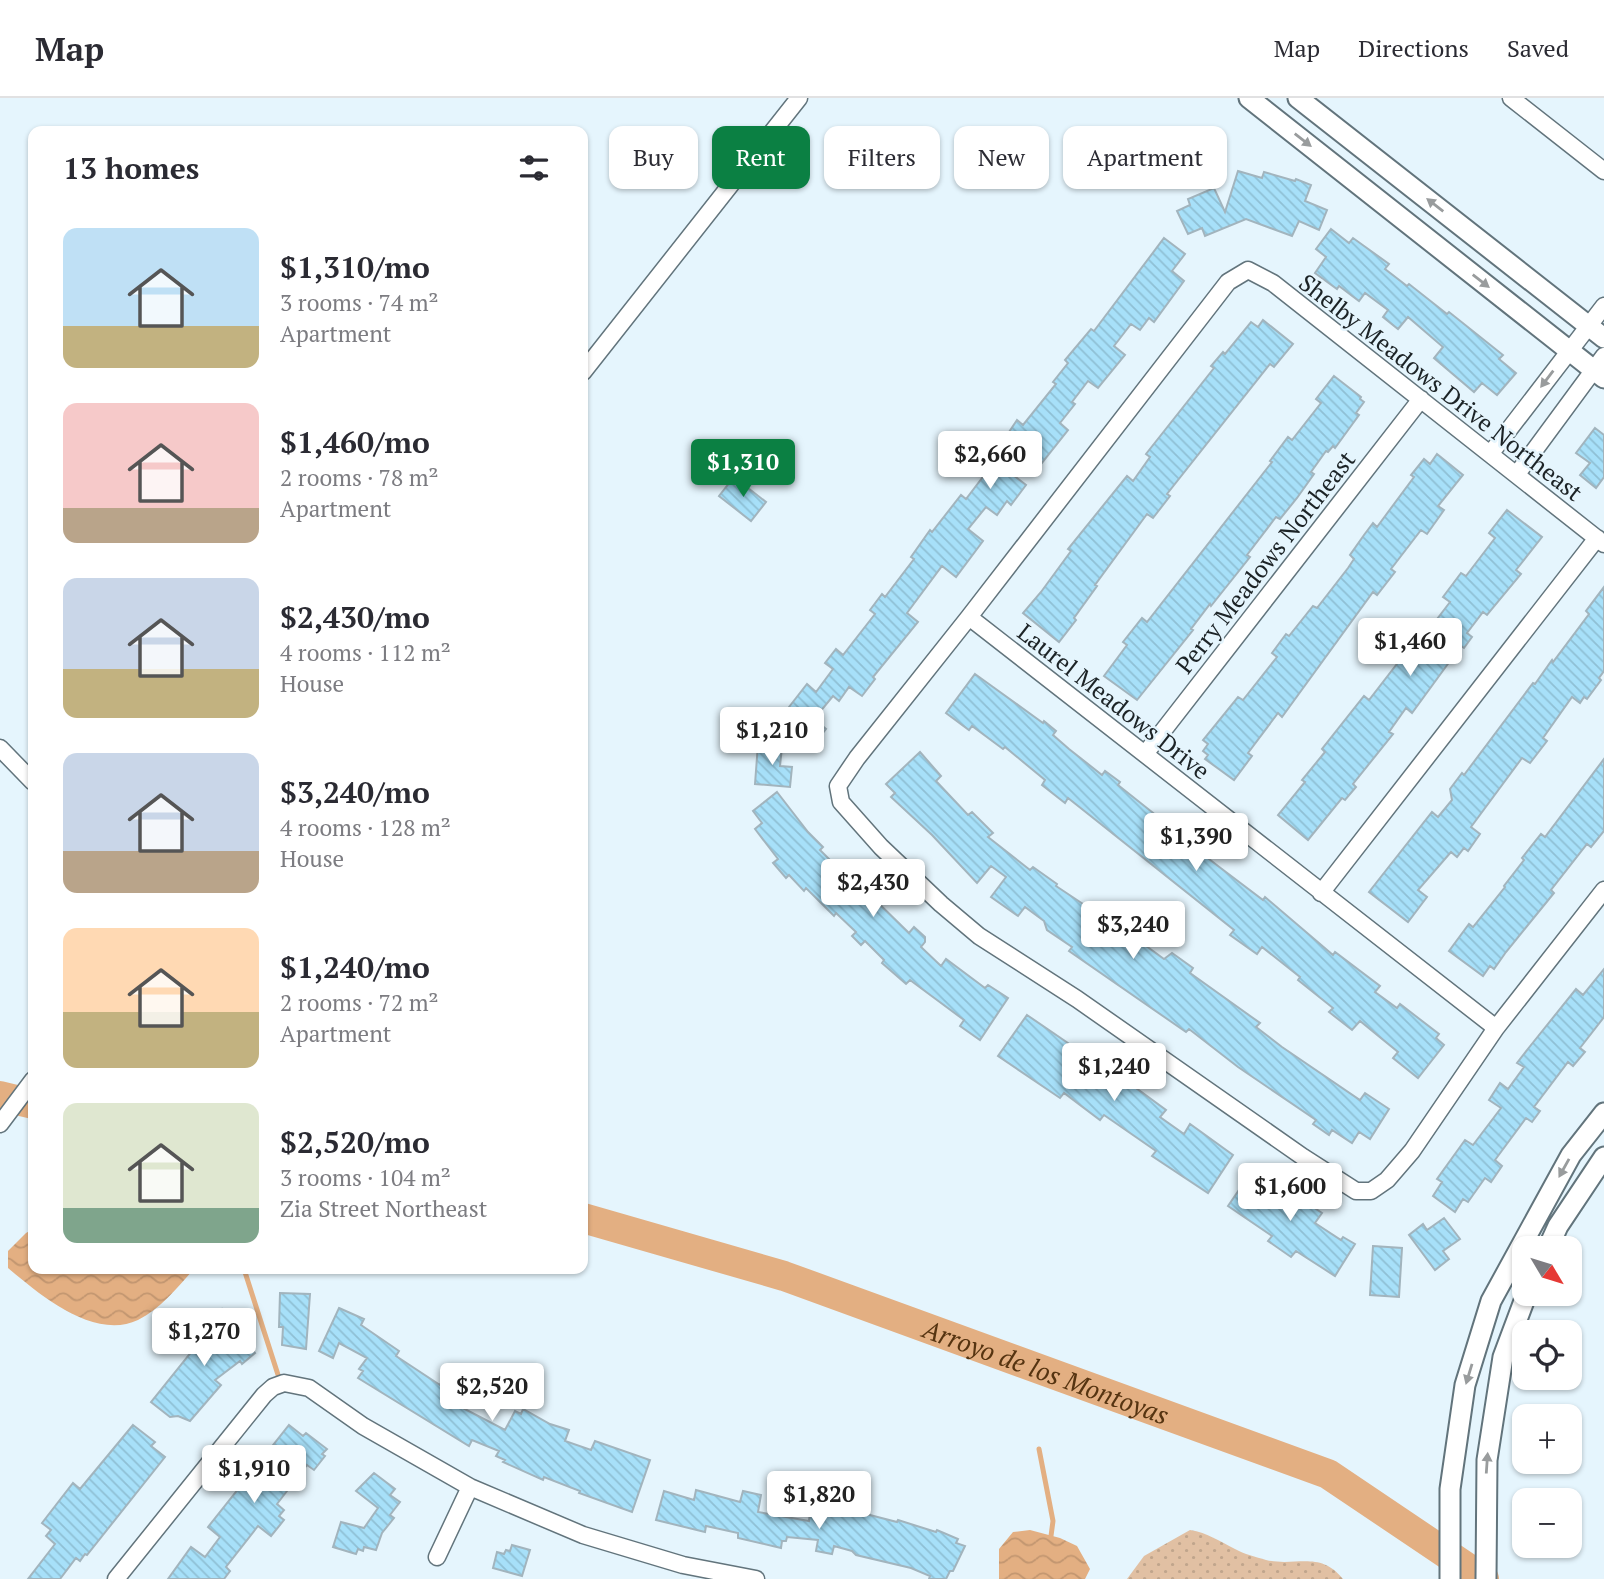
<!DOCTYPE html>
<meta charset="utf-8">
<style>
:root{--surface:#fff;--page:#f7f7f7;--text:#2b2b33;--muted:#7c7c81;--line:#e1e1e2;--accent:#0b8043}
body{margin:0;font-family:"PT Serif",serif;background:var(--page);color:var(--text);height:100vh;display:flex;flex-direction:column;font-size:26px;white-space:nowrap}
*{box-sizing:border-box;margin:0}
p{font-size:23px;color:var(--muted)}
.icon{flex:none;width:38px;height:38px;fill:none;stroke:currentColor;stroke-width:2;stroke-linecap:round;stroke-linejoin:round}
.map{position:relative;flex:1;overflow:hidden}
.side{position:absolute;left:28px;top:28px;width:560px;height:1148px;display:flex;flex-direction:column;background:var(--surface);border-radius:14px;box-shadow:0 2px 5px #0004}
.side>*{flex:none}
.hud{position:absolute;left:609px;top:28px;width:665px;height:63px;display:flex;gap:14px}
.needle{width:46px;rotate:128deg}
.buttons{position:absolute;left:1512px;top:1138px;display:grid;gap:14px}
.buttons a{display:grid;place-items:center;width:70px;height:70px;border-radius:14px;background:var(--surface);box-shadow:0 2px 5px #0004;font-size:35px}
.price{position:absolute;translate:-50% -60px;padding:0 16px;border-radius:7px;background:#fff;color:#222;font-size:23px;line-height:46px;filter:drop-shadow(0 2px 4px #0008)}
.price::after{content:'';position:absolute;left:50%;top:42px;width:21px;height:16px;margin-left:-10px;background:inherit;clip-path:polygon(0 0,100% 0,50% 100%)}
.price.current{background:var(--accent);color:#fff}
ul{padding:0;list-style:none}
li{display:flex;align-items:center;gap:21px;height:175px;padding:0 35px}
li span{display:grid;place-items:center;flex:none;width:196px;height:140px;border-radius:14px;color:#555}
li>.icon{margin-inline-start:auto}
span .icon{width:84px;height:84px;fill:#fffc;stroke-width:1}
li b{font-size:30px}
h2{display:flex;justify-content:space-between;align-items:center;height:84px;padding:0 35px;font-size:30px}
.chip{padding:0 24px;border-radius:14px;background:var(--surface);box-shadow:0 2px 5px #0004;font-size:24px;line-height:63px}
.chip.current{background:var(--accent);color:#fff}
header{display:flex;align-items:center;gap:42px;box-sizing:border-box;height:98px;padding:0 35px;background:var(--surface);border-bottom:2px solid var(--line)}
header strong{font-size:33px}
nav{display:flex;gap:38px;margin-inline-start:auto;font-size:24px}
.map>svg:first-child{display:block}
.park{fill:url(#park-dots)}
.water{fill:url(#water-waves)}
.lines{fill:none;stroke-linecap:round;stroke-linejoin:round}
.stream{stroke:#e3af82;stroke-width:5}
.river{stroke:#e3af82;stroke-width:30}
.building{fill:url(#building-back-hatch);stroke:#a2b4bd;stroke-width:2}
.minor-casing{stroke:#62747c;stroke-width:19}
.tertiary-casing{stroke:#62747c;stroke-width:23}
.minor{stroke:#fff;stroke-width:16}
.tertiary{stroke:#fff;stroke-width:19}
.oneway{fill:#999c9d}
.labels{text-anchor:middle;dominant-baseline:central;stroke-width:5;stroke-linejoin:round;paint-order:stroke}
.street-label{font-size:24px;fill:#1c2326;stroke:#e5f5fd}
.water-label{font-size:26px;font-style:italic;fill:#563411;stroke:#e5f5fd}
</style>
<header>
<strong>Map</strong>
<nav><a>Map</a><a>Directions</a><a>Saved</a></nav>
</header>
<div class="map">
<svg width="1604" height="1481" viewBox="0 0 1604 1481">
<defs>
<pattern id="park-dots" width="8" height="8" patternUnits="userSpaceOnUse" patternTransform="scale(1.75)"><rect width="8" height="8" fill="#e1c0a3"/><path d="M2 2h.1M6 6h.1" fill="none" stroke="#c0a58c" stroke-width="1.8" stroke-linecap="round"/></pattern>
<pattern id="water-waves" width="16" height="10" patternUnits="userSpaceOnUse" patternTransform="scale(1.75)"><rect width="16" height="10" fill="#e3af82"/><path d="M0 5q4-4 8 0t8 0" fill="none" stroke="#c29670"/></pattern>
<pattern id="building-back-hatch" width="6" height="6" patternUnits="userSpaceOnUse" patternTransform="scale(1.75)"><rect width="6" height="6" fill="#a7e0f9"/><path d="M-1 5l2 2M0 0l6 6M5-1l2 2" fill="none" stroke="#8fc0d5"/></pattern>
</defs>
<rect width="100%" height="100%" fill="#e5f5fd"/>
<path class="park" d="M1190,1432c18,3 29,11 45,19 9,5 21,8 31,11 30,7 54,-10 77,19h-216l17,-23z"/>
<path class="water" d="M33,1131v40h161c-16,18 -34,40 -56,51 -44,21 -99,-26 -130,-52v-17l18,-18z
M1030,1432l30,8 17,8 13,23 -5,10h-86v-30l14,-17z"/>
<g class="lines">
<path class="stream" d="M244,1171l36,112
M1039,1351l14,72 -2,15"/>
<g class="river">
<path d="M0,998l33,8"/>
<path id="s1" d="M583,1120l201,58 544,198 156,105"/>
</g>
</g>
<path class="building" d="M1238,73l24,7 2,-6 31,9 1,-2 15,6 -6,16 22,9 -8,20 -20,-9 -7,15 -46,-17 -41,17 -3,-8 -14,6 -11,-23 13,-6 -2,-6 26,-11 11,24z
M1331,131l18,14 4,-5 36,26 -4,5 22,17 2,-2 38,30 2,-2 54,43 -4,4 17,14 -19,22 -15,-12 -8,9 -40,-34 9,-11 -35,-30 -10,12 -15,-12 5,-7 -23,-17 -6,8 -20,-15 -2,3 -22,-16 11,-16 -10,-8z
M1164,140l21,16 -13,17 12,10 -30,41 -5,-4 -9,12 -9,-6 -17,22 11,9 -27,33 -10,-7 -16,21 3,2 -15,19 8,7 -27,34 -13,-10 -15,21 13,10 -15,20 -4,-4 -10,14 -11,-8 -18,22 15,12 -27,36 -14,-11 -35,47 11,9 -45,55 2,2 -13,17 -13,-9 -10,14 -6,-5 -19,23 12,10 -11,14 -33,-27 25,-32 9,8 17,-23 -8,-6 11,-14 7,6 32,-41 -5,-4 12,-16 3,3 29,-38 -3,-2 19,-27 2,2 29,-37 5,4 48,-63 -5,-4 8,-12 6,5 33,-41 -3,-2 15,-19 -3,-3 26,-31 3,2z
M1263,222l30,24 -19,23 -4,-3 -103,130 3,2 -17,22 -6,-4 -52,71 2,1 -23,32 2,2 -17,22 -36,-29 18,-21 30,-41 -3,-2 59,-73 6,5 17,-24 -4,-3 68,-86 -3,-2 12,-14 2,2 26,-32 7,5z
M1334,278l27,21 -1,2 4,3 -8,11 3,2 -24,33 -2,-2 -5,6 -2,-1 -15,21 3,2 -17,24 -17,21 -4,-2 -29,38 3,2 -39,49 -1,-2 -19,25 2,1 -56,70 -33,-24 23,-31 -4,-3 19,-24 5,4 125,-160 -2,-1 18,-24 4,3 29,-37 -5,-4z
M1595,330l9,7v42l-8,11 -16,-13 10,-12 -14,-10z
M1437,356l26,21 -25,31 6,4 -17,24 -6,-4 -30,39 4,3 -18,23 -4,-3 -91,125 -4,-4 -30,40 4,3 -18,24 -29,-21 3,-4 -5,-4 5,-7 -5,-4 35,-43 5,3 34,-43 -5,-4 14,-19 3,2 24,-30 4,2 31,-40 6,-9 -4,-4 14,-20 9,-12 4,4 37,-50 -3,-2 13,-16 6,5z
M734,379l32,25 -15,19 -32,-25z
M1507,412l35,27 -26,33 5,4 -34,41 -4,-3 -16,21 5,4 -8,11 -3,-2 -49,67 -6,-5 -17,24 4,2 -40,50 3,3 -11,13 -3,-2 -34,42 -30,-25 27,-33 -3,-2 23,-28 -3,-3 42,-53 5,4 48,-62 4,2 29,-38 -7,-5 18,-24 5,3 29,-38 -6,-5z
M1604,489v84l-5,7 2,2 -14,19 -3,-2 -4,6 -8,-6 -29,41 4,3 -17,22 -8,-5 -51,69 9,7 -12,17 -4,-3 -7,9 -6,-5 -33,38 9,7 -19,25 -39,-30 63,-80 6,5 14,-17 -2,-11 12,-16 2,2 69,-92 2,1 17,-24 1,2 36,-48 -3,-3z
M975,576l68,49 1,-2 12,10 -3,4 16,14 33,26 3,-4 15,11 -2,3 49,39 2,-2 20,15 -3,4 32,25 45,34 2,-3 68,58 2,-3 45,34 -5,6 22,16 3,-4 39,30 -3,4 8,7 -26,33 -25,-20 5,-6 -38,-31 -8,9 -23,-18 4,-4 -35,-28 2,-3 -38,-30 -5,7 -27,-19 4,-5 -166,-132 -3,5 -23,-18 3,-5 -40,-33 -2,2 -31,-23 -3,4 -23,-17z
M758,646l24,3 -2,19 12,1 -2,20 -35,-3z
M920,654l21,24 -5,5 32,34 4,-3 21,21 -5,4 42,33 3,-3 24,17 -1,2 33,22 -2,3 41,28 3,-4 33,24 8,-6 21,15 -3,5 70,50 -4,4 26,20 78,53 5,-7 24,16 -19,30 -11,-7 -7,11 -20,-13 -3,5 -16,-11 3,-4 -78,-53 -49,-38 -3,3 -117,-81 3,-4 -25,-17 -3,-9 -19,-14 -7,9 -27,-19 15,-20 -15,-11 -14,17 -45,-48 -41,-38 4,-4 -9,-9z
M1604,661v72l-13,16 -4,-3 -36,46 3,3 -48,59 -12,17 -4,-3 -7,10 -34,-25 20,-27 4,3 32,-40 -1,-1 20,-26 -2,-2 19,-24 4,3z
M777,694l31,40 15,15 -3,3 27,27 8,-7 17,17 -5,5 42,41 5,-6 11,10v5l-4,5 20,19 5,-7 39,29 3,-3 20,13 -28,42 -20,-14 4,-6 -54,-40 -4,4 -24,-21 2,-3 -19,-19 -4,4 -9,-9 4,-4 -20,-19 -2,3 -28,-28 -2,3 -15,-16 -3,3 -13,-15 5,-4 -23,-30 7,-6 -9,-12z
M1604,871v48l-24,31 5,4 -12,14 -5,-4 -34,45 6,4 -8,11 -6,-4 -31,42 7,6 -11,16 -6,-4 -17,24 -5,-3 -8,13 -22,-16 9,-14 -5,-3 28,-39 8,5 28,-37 -12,-8 11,-17 8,6 16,-22 -7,-4 14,-18 45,-56 7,6z
M1027,917l54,37 -6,8 22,15 1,-2 10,8 6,-9 52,38 -6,7 24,17 6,-10 43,31 -25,38 -56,-37 4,-5 -52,-36 -4,5 -36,-27 -4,5 -62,-42z
M1252,1073l15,10 3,-3 52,35 -7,10 26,17 2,-3 12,7 -20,32 -39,-25 -5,6 -23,-16 4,-5 -44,-30z
M1444,1120l16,21 -17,12 6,8 -14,11 -26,-35 14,-11 4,6z
M1373,1148l29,2 -3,49 -29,-2z
M280,1195l30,1 -4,55 -24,-4 1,-18h-4z
M339,1210l25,11 -3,6 38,26 -3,5 44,29 4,-7 14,7 -2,4 8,4 -7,12 48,25 10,-19 6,3 2,-5 27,15 19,6 -4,11 26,9 4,-9 55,19 -18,52 -53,-19 1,-2 -36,-14 -1,3 -40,-18 2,-2 -9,-4 3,-5 -27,-11 -3,6 -111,-68 5,-7 -4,-2 8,-11 -28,-15 -6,15 -14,-7z
M222,1211l33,44 -13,11 -2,-3 -25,19 6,5 -31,36 -12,-5 -8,1 -19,-15 54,-67 -6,-9z
M133,1327l22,17 -4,4 14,11 -78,98 -2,-1 -5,7 -4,-3 -16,21h-32l27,-35 -9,-8 5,-6 -9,-7 31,-40 7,6z
M289,1327l14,11 3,-3 21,16 -5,5 3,2 -11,14 -7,-5 -30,39 7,6 -5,6 5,4 -13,16 -13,-10 -32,41 4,4 -6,8h-56l23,-32 14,10 15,-20 -12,-10z
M374,1375l21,16 -5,6 10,7 -10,13 4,3 -12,15 -6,17 -12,-3 -1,4 -5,-2 -2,5 -23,-7 8,-25 23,6 14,-20 -22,-17z
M696,1392l44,12 3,-11 18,4 -3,17 51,9 2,-18 28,4 58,15 1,-2 38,12 1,-2 21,9 -2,4 9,3 -12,25h-3l-4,8h-17l1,-3 -19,-8 -55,-13 -4,-4 -18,-5 -2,8 -16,-3 2,-11 -31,-3 -1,4h-4l-1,7 -43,-10v-5l-32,-7 -1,6 -49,-12 8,-29 30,9z
M512,1447l18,5 -8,26 -29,-8 4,-16 7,2 2,-4 4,1z"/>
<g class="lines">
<defs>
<path id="minor" d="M1511,0l93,73
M583,274l216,-274
M1491,355l113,-147
M1517,376l87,-118
M1604,446l-331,-261 -25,-13 -20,12 -259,335 -112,141 -19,28 3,16 40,45 60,57 38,32 98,63 226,158 53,34h15l16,-11 25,-29 84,-123 108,-138
M969,519l527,411
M0,650l33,34
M1145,656l276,-355
M1321,795l276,-355
M0,1026l33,-44
M437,1459l33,-70
M116,1481l148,-184 9,-8 11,-4 25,5 54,38 107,61 113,48 100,30 73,14"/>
<path id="tertiary" d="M1249,0l355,280
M1298,0l306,240
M1548,1150l10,-22 46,-69
M1450,1481v-90l15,-104 26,-84 80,-146 33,-42
M1486,1481l1,-119 16,-103 24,-64"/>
</defs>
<use href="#minor" class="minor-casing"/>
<use href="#tertiary" class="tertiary-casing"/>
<use href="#minor" class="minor"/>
<use href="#tertiary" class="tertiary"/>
</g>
<defs><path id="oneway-solid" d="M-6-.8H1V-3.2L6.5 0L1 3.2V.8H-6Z" transform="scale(1.75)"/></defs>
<g class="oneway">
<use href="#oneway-solid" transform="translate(1303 42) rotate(38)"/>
<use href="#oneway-solid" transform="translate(1435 107) rotate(-142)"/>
<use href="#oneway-solid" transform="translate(1481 183) rotate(38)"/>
<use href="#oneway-solid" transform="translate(1547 281) rotate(127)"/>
<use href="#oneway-solid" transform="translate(1564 1070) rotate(119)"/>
<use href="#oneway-solid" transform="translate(1469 1276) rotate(107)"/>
<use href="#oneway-solid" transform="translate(1487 1365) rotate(-86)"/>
</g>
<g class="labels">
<g class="street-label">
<text transform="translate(1441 289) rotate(38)">Shelby Meadows Drive Northeast</text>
<text transform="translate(1265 464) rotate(-52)">Perry Meadows Northeast</text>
<text transform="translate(1114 603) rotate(38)">Laurel Meadows Drive</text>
</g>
<g class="water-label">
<text stroke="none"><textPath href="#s1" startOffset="488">Arroyo de los Montoyas</textPath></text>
</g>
</g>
</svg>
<div class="buttons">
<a><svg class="needle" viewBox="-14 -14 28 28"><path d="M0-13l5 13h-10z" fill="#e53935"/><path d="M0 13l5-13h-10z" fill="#7c7c81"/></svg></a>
<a><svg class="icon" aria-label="locate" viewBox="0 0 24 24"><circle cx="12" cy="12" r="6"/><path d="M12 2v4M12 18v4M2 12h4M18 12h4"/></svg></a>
<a>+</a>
<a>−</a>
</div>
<b class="price" style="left:990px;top:393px">$2,660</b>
<b class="price current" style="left:743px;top:401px">$1,310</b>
<b class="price" style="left:1410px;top:580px">$1,460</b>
<b class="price" style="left:772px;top:669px">$1,210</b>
<b class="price" style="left:1196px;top:775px">$1,390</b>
<b class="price" style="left:873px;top:821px">$2,430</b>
<b class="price" style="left:1133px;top:863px">$3,240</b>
<b class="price" style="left:1114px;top:1005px">$1,240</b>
<b class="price" style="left:1290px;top:1125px">$1,600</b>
<b class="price" style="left:204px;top:1270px">$1,270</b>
<b class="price" style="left:492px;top:1325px">$2,520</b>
<b class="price" style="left:254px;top:1407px">$1,910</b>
<b class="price" style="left:819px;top:1433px">$1,820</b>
<div class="hud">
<a class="chip">Buy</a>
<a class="chip current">Rent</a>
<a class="chip">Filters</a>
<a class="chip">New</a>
<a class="chip">Apartment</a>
</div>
<section class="side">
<h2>13 homes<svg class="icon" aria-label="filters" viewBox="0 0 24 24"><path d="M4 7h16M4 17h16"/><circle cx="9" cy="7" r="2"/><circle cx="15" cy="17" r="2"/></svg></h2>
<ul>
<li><span style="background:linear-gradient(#bfe0f5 70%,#c2b280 0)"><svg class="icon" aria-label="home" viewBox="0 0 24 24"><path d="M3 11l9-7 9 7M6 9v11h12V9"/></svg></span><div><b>$1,310/mo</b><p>3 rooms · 74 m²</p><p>Apartment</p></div></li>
<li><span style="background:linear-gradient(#f6c9c9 75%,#b9a48a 0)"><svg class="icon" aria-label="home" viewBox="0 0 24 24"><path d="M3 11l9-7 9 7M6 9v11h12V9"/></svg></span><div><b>$1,460/mo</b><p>2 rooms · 78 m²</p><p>Apartment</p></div></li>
<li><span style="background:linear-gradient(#c9d6e8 65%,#c2b280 0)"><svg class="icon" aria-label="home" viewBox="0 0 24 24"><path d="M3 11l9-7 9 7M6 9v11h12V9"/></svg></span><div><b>$2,430/mo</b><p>4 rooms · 112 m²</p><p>House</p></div></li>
<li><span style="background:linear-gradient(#c9d6e8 70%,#b9a48a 0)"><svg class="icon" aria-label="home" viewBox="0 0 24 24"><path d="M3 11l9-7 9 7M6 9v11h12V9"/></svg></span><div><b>$3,240/mo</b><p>4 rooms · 128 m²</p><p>House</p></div></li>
<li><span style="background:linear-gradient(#ffd9b3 60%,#c2b280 0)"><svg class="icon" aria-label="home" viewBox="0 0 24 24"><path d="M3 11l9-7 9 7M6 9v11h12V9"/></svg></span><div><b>$1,240/mo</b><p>2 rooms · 72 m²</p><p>Apartment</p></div></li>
<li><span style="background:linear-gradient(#dfe7d0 75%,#7fa58c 0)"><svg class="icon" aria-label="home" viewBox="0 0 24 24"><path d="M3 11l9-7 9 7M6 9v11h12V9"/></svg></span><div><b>$2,520/mo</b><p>3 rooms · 104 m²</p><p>Zia Street Northeast</p></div></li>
</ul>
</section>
</div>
